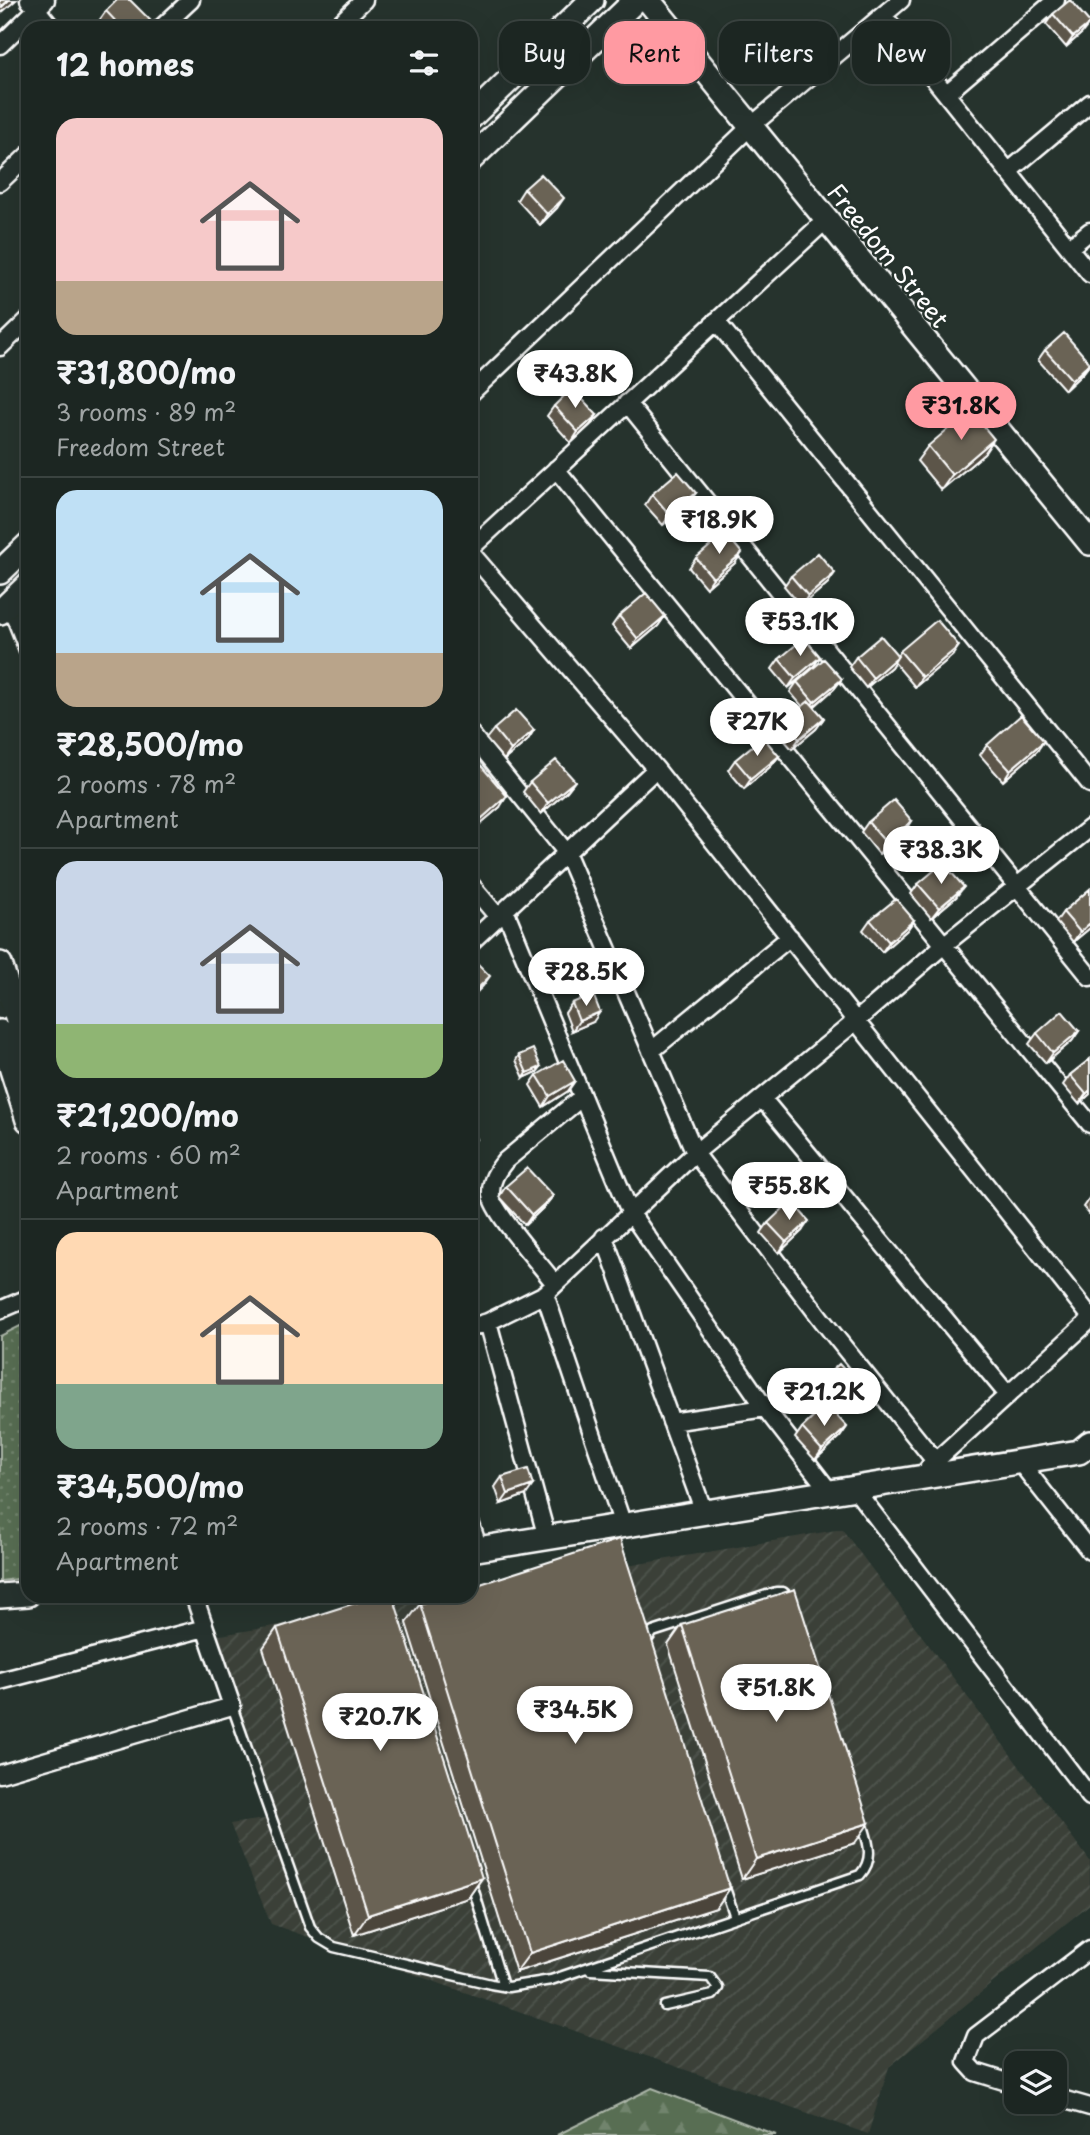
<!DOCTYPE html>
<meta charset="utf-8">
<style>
:root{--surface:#1c2622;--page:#29322f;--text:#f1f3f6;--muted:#a0a5a5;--line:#3a4340;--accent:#ff9aa2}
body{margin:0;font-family:"Playpen Sans",sans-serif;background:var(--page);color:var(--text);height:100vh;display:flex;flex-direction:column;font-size:26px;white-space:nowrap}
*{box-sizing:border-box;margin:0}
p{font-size:23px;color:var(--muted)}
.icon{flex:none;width:38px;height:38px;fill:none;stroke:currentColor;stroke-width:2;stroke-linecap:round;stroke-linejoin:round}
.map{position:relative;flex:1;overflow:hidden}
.details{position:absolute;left:21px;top:21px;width:457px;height:1582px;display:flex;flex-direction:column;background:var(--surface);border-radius:21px;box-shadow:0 7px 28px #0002,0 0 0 2px var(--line)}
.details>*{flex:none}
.hud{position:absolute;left:499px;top:21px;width:485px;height:63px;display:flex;gap:14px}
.tools{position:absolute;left:1004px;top:2051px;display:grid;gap:14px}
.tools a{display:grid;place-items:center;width:63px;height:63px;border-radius:14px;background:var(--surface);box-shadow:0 7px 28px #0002,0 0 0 2px var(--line);font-size:35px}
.price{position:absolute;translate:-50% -60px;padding:0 16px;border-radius:24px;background:#fff;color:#222;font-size:23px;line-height:46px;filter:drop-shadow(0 2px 4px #0008)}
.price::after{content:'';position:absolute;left:50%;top:42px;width:21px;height:16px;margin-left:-10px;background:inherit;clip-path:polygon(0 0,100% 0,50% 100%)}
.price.active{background:var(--accent);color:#111}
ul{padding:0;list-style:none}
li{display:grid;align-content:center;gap:14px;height:371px;padding:0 35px}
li+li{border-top:2px solid var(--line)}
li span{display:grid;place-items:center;height:217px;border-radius:21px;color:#555}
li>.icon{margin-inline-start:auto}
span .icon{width:126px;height:126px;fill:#fffc;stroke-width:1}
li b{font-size:30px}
h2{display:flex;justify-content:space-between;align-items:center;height:84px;padding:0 35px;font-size:30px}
.chip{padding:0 24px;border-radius:21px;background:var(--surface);box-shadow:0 7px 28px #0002,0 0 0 2px var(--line);font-size:24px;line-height:63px}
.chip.active{background:var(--accent);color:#111}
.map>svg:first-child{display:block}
.industrial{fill:url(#industrial-furrows)}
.forest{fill:url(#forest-firs);stroke:#acb6a9;stroke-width:2}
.park{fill:url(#park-dots);stroke:#acb6a9;stroke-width:2}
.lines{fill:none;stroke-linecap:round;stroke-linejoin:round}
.lane-casing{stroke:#fff;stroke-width:13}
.street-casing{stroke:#fff;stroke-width:21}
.secondary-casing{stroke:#fff;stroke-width:28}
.lane{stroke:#26332d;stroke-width:8}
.street{stroke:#26332d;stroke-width:16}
.secondary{stroke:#26332d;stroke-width:23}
.wall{fill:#5c5548;stroke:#fff;stroke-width:2}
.shaded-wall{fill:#4b453b;stroke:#fff;stroke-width:2}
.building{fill:#6b6354;stroke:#fff;stroke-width:2}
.labels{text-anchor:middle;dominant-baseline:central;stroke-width:5;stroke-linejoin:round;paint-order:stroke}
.street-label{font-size:24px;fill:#fff;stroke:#26332d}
</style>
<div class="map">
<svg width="1090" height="2135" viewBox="0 0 1090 2135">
<defs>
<pattern id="industrial-furrows" width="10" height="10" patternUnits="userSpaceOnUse" patternTransform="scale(1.75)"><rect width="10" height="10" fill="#3b4139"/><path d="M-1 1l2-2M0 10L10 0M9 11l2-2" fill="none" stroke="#4f544d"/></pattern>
<pattern id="forest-firs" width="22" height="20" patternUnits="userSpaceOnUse" patternTransform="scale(1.75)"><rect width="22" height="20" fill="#586e53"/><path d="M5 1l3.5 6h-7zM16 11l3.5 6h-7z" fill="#71846d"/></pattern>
<pattern id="park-dots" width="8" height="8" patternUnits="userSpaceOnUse" patternTransform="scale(1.75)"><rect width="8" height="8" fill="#586e53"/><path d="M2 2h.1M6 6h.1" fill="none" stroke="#71846d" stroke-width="1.8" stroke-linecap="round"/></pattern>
</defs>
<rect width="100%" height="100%" fill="#26332d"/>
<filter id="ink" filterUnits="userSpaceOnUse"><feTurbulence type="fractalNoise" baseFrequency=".0143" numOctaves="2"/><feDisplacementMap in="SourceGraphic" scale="14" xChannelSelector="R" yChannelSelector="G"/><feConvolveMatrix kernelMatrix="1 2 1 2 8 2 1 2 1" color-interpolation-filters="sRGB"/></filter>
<g filter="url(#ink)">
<path class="industrial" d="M842,1529l248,332v43l-201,163 -21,67 -597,-210 -41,-100 41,-6 -56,-182 236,-40h20v-3z"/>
<path class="forest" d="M652,2088l124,47h-219z"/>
<path class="park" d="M28,1322v256l-28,3v-245z"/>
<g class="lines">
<defs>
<path id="lane" d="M645,1643l8,-11 123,-40h7l8,7
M232,1706l78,221 9,11 15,9 157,37 17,3 43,-7 309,-105c15,-17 8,-33 2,-53
M471,1881l32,105
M724,1885l11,32
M590,1970l120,7 8,11 -5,7 -48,11"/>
<path id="street" d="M29,0l23,28
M883,15l207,259
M161,28l30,-28
M335,28l29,-28
M0,45l46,-45
M946,94l110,-94
M1008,172l82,-69
M0,182l28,-27
M1069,248l21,-17
M716,321l374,463
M0,347l28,-27
M471,393l280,-267 150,-126
M627,403l463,574
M556,469l534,655
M471,548l355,-328
M471,553l185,216 434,547
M9,602l19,48
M471,734l95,118 129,301 127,167 113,141
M471,885l27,32
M505,910l125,302 135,196 65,84
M471,942l185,-173
M0,1010l28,-28
M651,1051l139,-114
M762,1098l246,297
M604,1237l100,275
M555,1284c-13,-18 -61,-70 -64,-89 -1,-14 6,-24 14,-34l77,-64
M545,1294l78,231
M0,1310l28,-12
M488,1322l59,216
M471,1327l17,-5 57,-28 150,-141 161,-132 89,-77 145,-116
M671,1422l94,-14
M1019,1461l71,90
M929,1467l161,-147
M854,1488l236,309
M471,1525l8,24
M0,1681l205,-53 -11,-32
M0,1774l232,-68 -27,-78
M1017,2085l-42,-13 -9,-10 10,-26 114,-87
M1055,2097l35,10"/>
<path id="secondary" d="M648,0l442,543
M471,117l121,-117
M471,159l165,-159
M0,572l28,-27
M0,612l28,-27
M0,964l28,87
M0,1032l28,88
M471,1550l608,-98 11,-9
M0,1596l28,-2"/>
</defs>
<use href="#lane" class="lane-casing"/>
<use href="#street" class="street-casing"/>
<use href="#secondary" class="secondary-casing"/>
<use href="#lane" class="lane"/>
<use href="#street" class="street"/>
<use href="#secondary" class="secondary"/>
</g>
<path class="wall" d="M106,11l38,17h-38l-7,-7z
M1053,14l29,19 -16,14 -20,-23z
M524,189l33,19 -17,17 -23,-25z
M1045,350l45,14 -7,9 -18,17 -27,-30z
M554,406l43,9 -7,10 -19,18 -24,-27z
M928,446l56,8 -43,36 -24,-29z
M696,493l-8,10 -25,22 -18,-20 7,-11z
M696,558l39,5 -29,25 -17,-20z
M791,576l37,7 -27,23 -17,-20z
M619,616h46l-7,10 -27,23 -19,-23z
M900,651l52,5 -37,31 -21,-25 -3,5 -25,21 -17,-21 7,-10 41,-2z
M820,657l-7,10 -25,21 -16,-19 7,-10z
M842,679l-8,10 -20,18 10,11 -8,11 -24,20 -15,-17 7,-11 18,-15 -12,-14 7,-10z
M494,729l40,1 -7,11 -23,19 -18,-21z
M987,745l50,6 -34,30 -23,-26z
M779,756l-8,10 -27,23 -16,-19 7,-10z
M471,766l29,41 -26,22 -3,-4z
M575,781l-8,10 -26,23 -18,-22 7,-10z
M912,821l-7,11 -26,22 -18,-22 7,-10z
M918,884l38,13 -25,21 -20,-24z
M1090,889v39l-17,14 -17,-20 7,-10z
M870,920h44l-7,10 -25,22 -19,-22z
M572,1003l21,19 -21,9 -7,-18z
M1079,1031l-7,10 -26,22 -17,-19 8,-11z
M519,1055l22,12 -4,5 -13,6 -8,-18z
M1090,1059v35l-11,10 -16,-19 7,-10z
M537,1075l31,16 -25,16 -13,-22z
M506,1186l47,10 -8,10 -20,19 -26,-28z
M1090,1197v18l-7,-8z
M768,1223l34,8 -23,22 -18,-20z
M814,1387l37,8 -18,17 14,15 -7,10 -25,23 -20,-22 7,-10 18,-17 -13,-14z
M502,1477l24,18 -25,9 -6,-17z
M420,1604l310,284 -14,20 -200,64 -110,-349z
M682,1625l173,218 -113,36 -74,-234z
M277,1628l205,250 -14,20 -114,37 -91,-287z"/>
<path class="shaded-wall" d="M9,0h7l-16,14v-5z
M1090,23l-8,10 -16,14 7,-10z
M564,198l-7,10 -17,17 7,-11z
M1090,364l-7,9 -18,17 7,-10z
M597,415l-7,10 -19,18 7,-11z
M994,439l-10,15 -43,36 11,-15z
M696,493l-8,10 -25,22 7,-10z
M742,553l-7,10 -29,25 7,-10z
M835,573l-7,10 -27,23 7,-10z
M665,616l-7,10 -27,23 7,-10z
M959,646l-7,10 -37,31 7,-10z
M898,656l-7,11 -25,21 7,-10z
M820,657l-7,10 -25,21 7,-10z
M842,679l-8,10 -27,23 7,-10z
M824,718l-8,11 -24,20 7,-10z
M534,730l-7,11 -23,19 7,-10z
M1044,741l-7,10 -34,30 7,-11z
M779,756l-8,10 -27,23 7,-10z
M575,781l-8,10 -26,23 7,-11z
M507,796l-7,11 -26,22 7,-10z
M912,821l-7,11 -26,22 7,-11z
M964,887l-8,10 -25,21 8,-10z
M914,920l-7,10 -25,22 7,-10z
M1090,923v5l-17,14 7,-10z
M490,976l-7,10 -12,12v-3z
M600,1012l-7,10 -21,9 7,-10z
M1079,1031l-7,10 -26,22 7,-10z
M541,1067l-4,5 -13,6 3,-5z
M575,1081l-7,10 -25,16 7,-11z
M1090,1090v4l-11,10 7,-10z
M553,1196l-8,10 -20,19 7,-10z
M809,1221l-7,10 -23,22 7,-11z
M858,1385l-7,10 -25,23 7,-10z
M847,1427l-7,10 -25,23 7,-10z
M533,1485l-7,10 -25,9 7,-10z
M869,1823l-14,20 -113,36 14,-20z
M482,1878l-14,20 -114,37 14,-20z
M730,1888l-14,20 -200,64 14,-19z"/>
<path class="building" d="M0,0h9l-7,6 -2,-3z
M117,0h13l20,20 -9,8h-19l-16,-17z
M1070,0l20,23 -17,14 -20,-23z
M541,174l23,24 -17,16 -23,-25z
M1064,333l26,30 -18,17 -27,-30z
M572,388l25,27 -19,17 -24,-26z
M970,410l24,29 -42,36 -24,-29z
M678,472l18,21 -26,22 -18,-21z
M725,533l17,20 -29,25 -17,-20z
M818,553l17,20 -27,23 -17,-20z
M646,593l19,23 -27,23 -19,-23z
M937,620l22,26 -37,31 -22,-26z
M881,636l17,20 -25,22 -17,-21z
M804,638l16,19 -25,21 -16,-19z
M824,659l18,20 -28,23 -17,-20z
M809,701l15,17 -25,21 -15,-18z
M516,710l18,20 -23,20 -17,-21z
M1021,715l23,26 -34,29 -23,-25z
M763,737l16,19 -28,23 -16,-19z
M556,760l19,21 -27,22 -18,-21z
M477,761l30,35 -26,23 -10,-12v-41z
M894,800l18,21 -26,22 -18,-21z
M943,863l21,24 -25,21 -21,-24z
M1090,889v34l-10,9 -17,-20z
M896,899l18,21 -25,22 -19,-22z
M475,961l15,15 -19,19v-30z
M593,994l7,18 -21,9 -7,-18z
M1062,1011l17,20 -26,22 -16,-20z
M533,1049l8,18 -14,6 -8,-18z
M1090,1059v31l-4,4 -16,-19z
M563,1060l12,21 -25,15 -13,-21z
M471,1126l6,13 -6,3z
M527,1168l26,28 -21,19 -26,-29z
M791,1201l18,20 -23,21 -18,-19z
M839,1364l19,21 -25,23 -19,-21z
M827,1405l20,22 -25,23 -20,-22z
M528,1469l5,16 -25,9 -6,-17z
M620,1539l110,349 -200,65 -110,-349 24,-8h27v-9z
M795,1589l74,234 -113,36 -74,-234z
M377,1596h16l89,282 -114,37 -91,-287z"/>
</g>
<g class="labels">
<g class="street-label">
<text transform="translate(889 255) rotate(51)">Freedom Street</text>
</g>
</g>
</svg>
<div class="tools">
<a><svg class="icon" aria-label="layers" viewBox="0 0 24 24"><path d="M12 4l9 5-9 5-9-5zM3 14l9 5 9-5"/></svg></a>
</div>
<b class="price" style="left:575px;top:410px">₹43.8K</b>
<b class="price active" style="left:961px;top:442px">₹31.8K</b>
<b class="price" style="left:719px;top:556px">₹18.9K</b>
<b class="price" style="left:800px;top:658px">₹53.1K</b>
<b class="price" style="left:757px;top:758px">₹27K</b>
<b class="price" style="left:941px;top:886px">₹38.3K</b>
<b class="price" style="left:586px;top:1008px">₹28.5K</b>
<b class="price" style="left:789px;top:1222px">₹55.8K</b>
<b class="price" style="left:824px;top:1428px">₹21.2K</b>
<b class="price" style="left:776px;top:1724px">₹51.8K</b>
<b class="price" style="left:575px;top:1746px">₹34.5K</b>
<b class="price" style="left:380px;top:1753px">₹20.7K</b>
<div class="hud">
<a class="chip">Buy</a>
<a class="chip active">Rent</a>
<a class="chip">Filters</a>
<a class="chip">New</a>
</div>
<section class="details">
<h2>12 homes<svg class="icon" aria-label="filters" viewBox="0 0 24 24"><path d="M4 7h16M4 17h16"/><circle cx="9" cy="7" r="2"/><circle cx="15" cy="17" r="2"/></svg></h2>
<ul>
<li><span style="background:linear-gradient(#f6c9c9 75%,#b9a48a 0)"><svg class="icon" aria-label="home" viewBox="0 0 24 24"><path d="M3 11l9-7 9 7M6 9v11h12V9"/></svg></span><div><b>₹31,800/mo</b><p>3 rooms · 89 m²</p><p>Freedom Street</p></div></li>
<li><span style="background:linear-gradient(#bfe0f5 75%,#b9a48a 0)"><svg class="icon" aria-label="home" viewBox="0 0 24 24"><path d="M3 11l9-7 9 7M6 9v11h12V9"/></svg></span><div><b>₹28,500/mo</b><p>2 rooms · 78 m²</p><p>Apartment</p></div></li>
<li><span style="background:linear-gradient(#c9d6e8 75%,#8fb573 0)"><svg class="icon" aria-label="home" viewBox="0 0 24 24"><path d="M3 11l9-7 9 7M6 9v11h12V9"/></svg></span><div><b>₹21,200/mo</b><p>2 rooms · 60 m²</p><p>Apartment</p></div></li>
<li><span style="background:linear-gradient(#ffd9b3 70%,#7fa58c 0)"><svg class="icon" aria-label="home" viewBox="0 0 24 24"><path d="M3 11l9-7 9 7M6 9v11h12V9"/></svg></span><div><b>₹34,500/mo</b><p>2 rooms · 72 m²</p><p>Apartment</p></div></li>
</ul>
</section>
</div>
